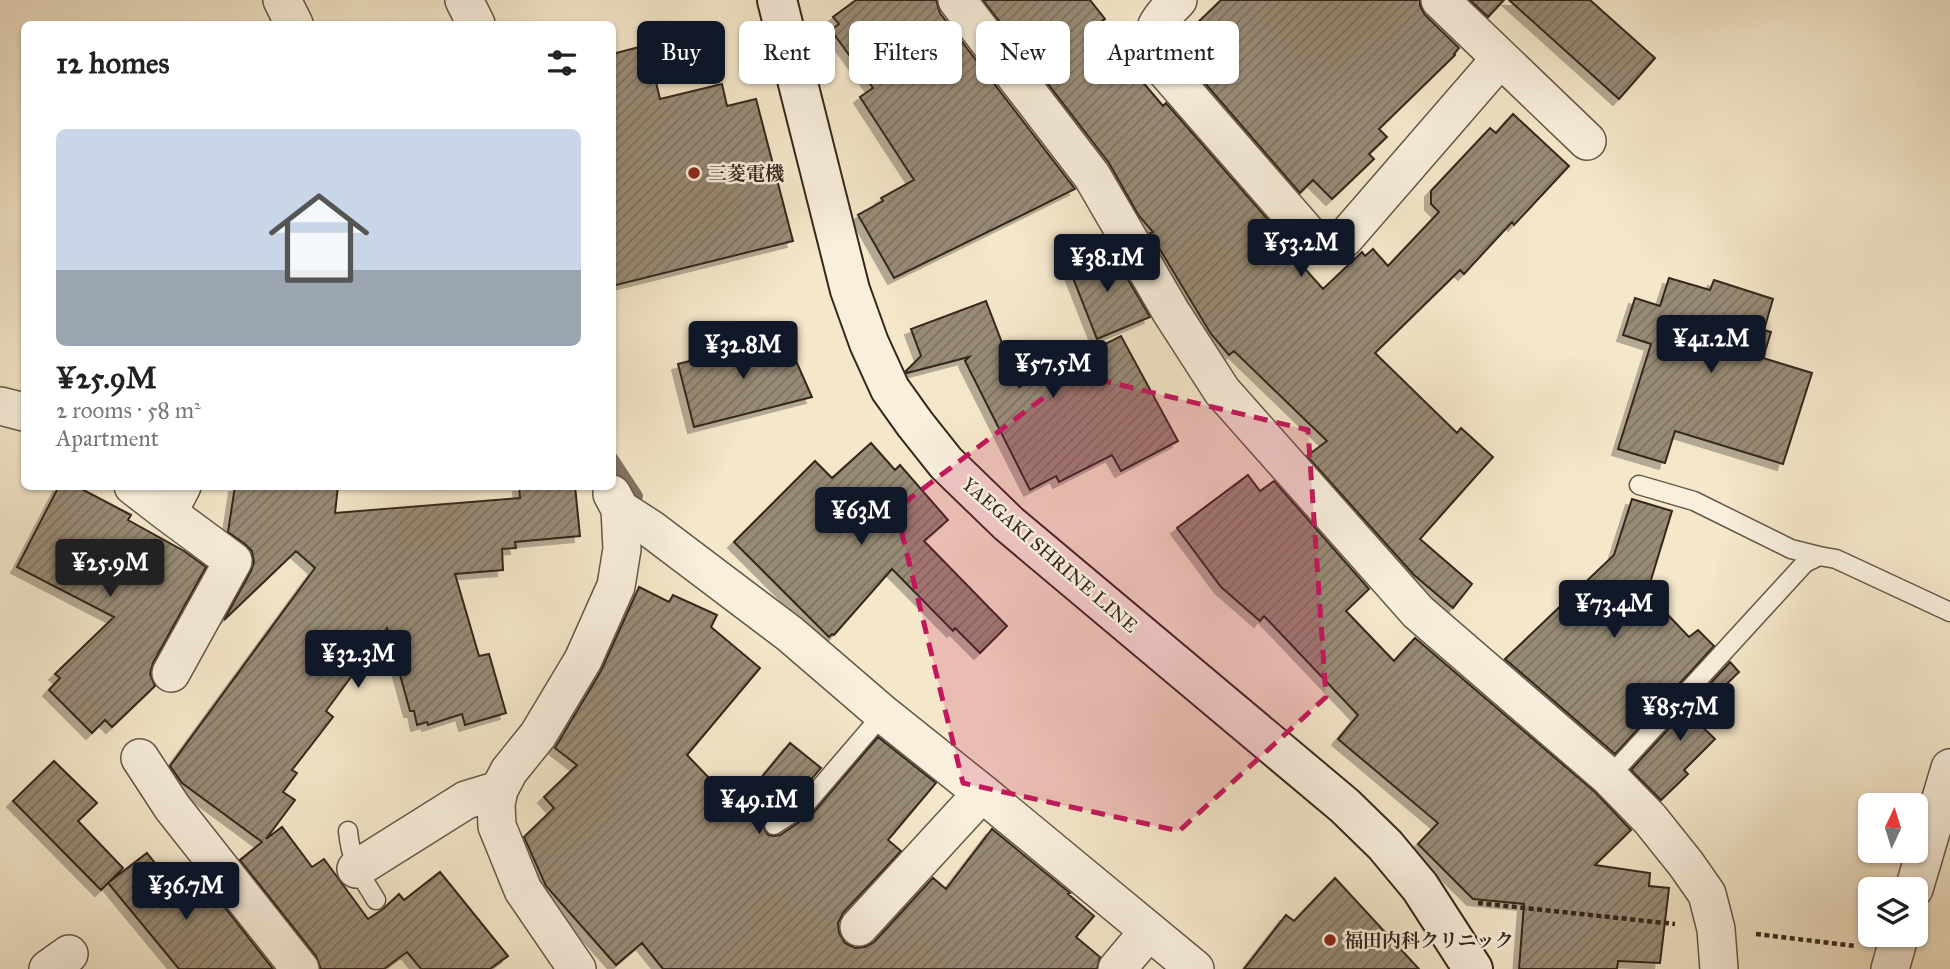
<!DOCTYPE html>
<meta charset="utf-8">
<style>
:root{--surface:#fff;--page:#f6f6f6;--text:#222;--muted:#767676;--line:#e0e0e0;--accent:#111827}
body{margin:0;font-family:"IM FELL Great Primer","Noto Serif JP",serif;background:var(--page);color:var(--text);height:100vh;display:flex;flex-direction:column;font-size:26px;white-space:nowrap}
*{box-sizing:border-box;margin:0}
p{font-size:23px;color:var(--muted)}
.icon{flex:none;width:38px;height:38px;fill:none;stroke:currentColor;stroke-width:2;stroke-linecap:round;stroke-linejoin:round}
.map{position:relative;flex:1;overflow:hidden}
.details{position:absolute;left:21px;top:21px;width:595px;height:469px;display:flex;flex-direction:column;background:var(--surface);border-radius:10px;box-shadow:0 2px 5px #0004}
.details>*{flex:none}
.top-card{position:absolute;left:637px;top:21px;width:665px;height:63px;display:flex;gap:14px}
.needle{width:46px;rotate:4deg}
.controls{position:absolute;left:1858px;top:793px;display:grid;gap:14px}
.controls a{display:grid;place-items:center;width:70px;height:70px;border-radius:10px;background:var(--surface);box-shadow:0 2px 5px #0004;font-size:35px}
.price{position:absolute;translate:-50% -60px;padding:0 16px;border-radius:7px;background:var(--accent);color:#fff;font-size:23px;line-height:46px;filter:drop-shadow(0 2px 4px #0008)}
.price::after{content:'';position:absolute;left:50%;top:42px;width:21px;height:16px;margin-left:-10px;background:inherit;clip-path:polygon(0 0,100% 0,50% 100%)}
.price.active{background:#222;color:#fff}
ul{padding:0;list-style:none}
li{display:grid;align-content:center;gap:14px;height:371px;padding:0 35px}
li+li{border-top:2px solid var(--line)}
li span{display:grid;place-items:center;height:217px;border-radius:10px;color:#555}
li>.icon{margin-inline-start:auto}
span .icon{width:126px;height:126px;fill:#fffc;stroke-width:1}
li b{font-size:30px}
h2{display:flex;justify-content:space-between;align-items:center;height:84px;padding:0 35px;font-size:30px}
.pill{padding:0 24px;border-radius:10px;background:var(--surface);box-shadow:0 2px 5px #0004;font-size:24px;line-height:63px}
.pill.active{background:var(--accent);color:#fff}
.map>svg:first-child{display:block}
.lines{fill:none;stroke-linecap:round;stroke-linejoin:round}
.stream{stroke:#817361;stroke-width:12}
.building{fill:url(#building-hatch);stroke:#35271c;stroke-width:2;filter:url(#shadow)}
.service-casing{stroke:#655748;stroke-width:21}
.minor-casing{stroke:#655748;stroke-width:40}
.secondary-casing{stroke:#35271c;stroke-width:42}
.path{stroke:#35271c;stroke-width:4.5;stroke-dasharray:5 3.5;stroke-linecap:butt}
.service{stroke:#f8efdd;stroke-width:18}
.minor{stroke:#f8efdd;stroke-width:37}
.secondary{stroke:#f8efdd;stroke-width:38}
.marked{fill:#c2185b;fill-opacity:0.2;stroke:#c2185b;stroke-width:5;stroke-dasharray:14 9;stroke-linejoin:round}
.poi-dot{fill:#8f2418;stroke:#f8efdd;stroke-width:2.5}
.labels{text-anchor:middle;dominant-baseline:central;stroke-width:5;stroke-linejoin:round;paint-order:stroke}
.poi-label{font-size:19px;font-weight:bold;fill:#35271c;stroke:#f8efdd;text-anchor:start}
.street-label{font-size:19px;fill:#35271c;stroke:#f8efdd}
</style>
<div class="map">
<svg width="1950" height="969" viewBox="0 0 1950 969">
<defs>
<pattern id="building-hatch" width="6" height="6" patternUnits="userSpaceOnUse" patternTransform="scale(1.75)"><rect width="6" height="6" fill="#988b76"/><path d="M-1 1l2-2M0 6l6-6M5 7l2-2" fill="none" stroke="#7d7260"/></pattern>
<filter id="shadow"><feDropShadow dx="-6" dy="6" stdDeviation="0" flood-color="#0004"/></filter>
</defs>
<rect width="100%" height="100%" fill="#f4e7ca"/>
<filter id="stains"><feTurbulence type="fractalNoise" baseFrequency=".00286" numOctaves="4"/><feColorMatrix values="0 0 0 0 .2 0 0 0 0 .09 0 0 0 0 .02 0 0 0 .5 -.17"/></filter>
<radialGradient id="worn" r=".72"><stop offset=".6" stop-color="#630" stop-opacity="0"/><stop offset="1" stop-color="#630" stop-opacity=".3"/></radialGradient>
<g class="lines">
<path class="stream" d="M612,458l25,38"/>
</g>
<path class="building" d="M856,0h80l4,13 135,176 -181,89 -36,-63 25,-14 -2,-3 33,-18 -54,-83 13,-9 -42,-58 8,-6 -6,-7z
M983,0h107l15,19 -10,7 68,80 3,-3 104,119 -4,3 57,64 39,-37 3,4 8,-7 15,17 51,-54 -8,-8v-13l59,-63 6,5 17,-19 56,52 -55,59 -2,-3 -48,52 -4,-4 -85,83 82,80 4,-5 32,29 -73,82 52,45 -19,24 -39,-33 -107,-119 20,-15 -93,-90 -5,4 -18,-21 -61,-101 3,-1 -14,-16 -30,-53z
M1221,0h199v6l5,9 34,33 -5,6 1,1 -76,74 8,8 -18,17 5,5 -42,40 -19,-19 -13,13 -103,-119 20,-19 -25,-27z
M1470,0h34l-16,17z
M1509,0h81l65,58 -36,41z
M647,45l13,54 62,-15 5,22 29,-7 37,142 -181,45v-232z
M1110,249l40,68 -53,22 -29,-74z
M1669,278l41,12 4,-10 59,19 -9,31 7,2 -8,26 49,15 -29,91 -108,-33 -10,32 -47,-14 33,-105 -28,-9 12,-37 25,8z
M986,301l33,86 102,-51 57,105 -57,30 -9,-16 -53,27 -3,-6 -26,14 -65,-129 4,-4 -62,16 -1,-2 15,-15 -10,-27z
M785,336l27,61 -118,30 -16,-63z
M871,443l24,27 5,-5 48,55 -24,21 83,85 -27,27 -25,-25 -2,3 -61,-62 -58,66 -2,-1 -3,3 -95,-95 81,-81 17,17z
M1248,475l12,16 14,-10 95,108 -23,22 48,50 21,-23 180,154 36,38 -36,35 55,8 -1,13 20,2 -9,75 -42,-2 -1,8h-98l5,-65 -51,-5 -55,-55 20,-21 -100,-84 20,-24 -94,-99 -4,5 -39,-34 -44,-59z
M59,486h17l55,29 -3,5 56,31 22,16 -53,96 -3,11 5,12 -43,41 -7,-7 -13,13 -43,-43 11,-12 -5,-4 59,-57 -97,-50z
M235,486h103l-3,27 185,-15 -1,-12h56l5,50 -65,6 1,6 -14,1 1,21 -48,4 24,82 10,-2 17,59 -41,12 -3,-11 -34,11 -1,-3 -10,3 -3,-14h-4l-23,-83 -61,83 7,6 -41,53 5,3 -14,19 12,8 -29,39 16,-12 30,40 12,-8 44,60 15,-10 16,-15 5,6 36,-28 68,84 -18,13h-69l-14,-17 -23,17h-63l-5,-13 -76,-96 22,-18 -80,-59 -12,-17 145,-198 -19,-17 -72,69 27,-49 3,-9 -2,-11 -7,-7 -17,-12z
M1632,499l40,12 -25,82 42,44 9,-7 16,16 -99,108 -110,-95 109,-104z
M639,587l30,15 4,-7 44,20 -6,12 49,41 -73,87 50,52 53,-64 31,25 -23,27 -34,24 -1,7 5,9 6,1 6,-1 34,-23 64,-75 58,46 -48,57 13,11 -58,62 -5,10 1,10 6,10 10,5 10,-1 9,-5 59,-64 13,11 46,-60 78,64 -2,1 26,22 -18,21 24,20 -3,12h-434l-21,-26 -26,22 -70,-79 -22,-49 30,-29 -10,-11 33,-32 -22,-17 46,-77z
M1730,662l9,10 -47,45 23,22 -31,31 4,4 -27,26 -30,-30z
M54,761l43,42 -19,18 45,47 -22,22 -88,-89z
M147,853l40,50 21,-17 65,83h-94l-71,-86z
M1335,878l84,91h-175l42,-54 8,6z"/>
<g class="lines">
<defs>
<path id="service" d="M1639,485l55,16 97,48 28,7
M1609,777l196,-214 14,-7 17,3 114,53
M774,825l32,-21 77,-90
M348,831c3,31 12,43 28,69"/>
<path id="minor" d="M282,0l12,24
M464,0l12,24
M957,0l135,176 79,136 51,79 196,221 191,165 41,42 36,45 21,30 9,35 3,40
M1178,0c-22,22 -32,33 -18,64l148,170c12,9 21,12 36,5l156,-180
M1440,0l147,141
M0,406l24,6
M133,486l35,27
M620,509l31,20 139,105 93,80 99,79 213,176
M171,673l62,-112 -65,-48 14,-27
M140,758l32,49 128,162
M356,869l110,-69 33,-10
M1914,889l36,-121
M859,927l123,-134
M48,969l21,-15
M577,969l-54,-79 -26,-64 -1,-22 3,-14 10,-19 29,-36 45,-75 33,-74 6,-37 -2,-40 -8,-15
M1117,969l32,-38
M1890,969l10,-35"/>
<path id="secondary" d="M777,0l73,290 19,53 21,46 25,35 31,39 63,61 336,282 40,39 35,42 53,82"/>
</defs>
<use href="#service" class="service-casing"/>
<use href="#minor" class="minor-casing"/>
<use href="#secondary" class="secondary-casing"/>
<path class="path" d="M1478,903l197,21
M1756,934l99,12"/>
<use href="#service" class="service"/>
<use href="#minor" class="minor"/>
<use href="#secondary" class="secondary"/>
</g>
<path class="marked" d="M1075,374l233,56 18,267 -147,134 -216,-48 -67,-274z"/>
<g class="poi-dot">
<circle cx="694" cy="173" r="7"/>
<circle cx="1330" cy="940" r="7"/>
</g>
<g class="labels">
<g class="poi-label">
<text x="708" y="173">三菱電機</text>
<text x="1344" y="940">福田内科クリニック</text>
</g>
<g class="street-label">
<text transform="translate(1050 555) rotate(41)">YAEGAKI SHRINE LINE</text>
</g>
</g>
<rect width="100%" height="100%" filter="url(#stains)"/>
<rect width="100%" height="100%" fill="url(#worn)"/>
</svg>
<div class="controls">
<a><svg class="needle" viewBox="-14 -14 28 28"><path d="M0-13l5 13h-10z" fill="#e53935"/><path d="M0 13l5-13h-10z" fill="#767676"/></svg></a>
<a><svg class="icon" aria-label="layers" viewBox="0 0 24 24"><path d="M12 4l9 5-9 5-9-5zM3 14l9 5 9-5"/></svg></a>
</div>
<b class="price" style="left:1301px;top:279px">¥53.2M</b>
<b class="price" style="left:1107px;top:294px">¥38.1M</b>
<b class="price" style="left:1711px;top:375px">¥41.2M</b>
<b class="price" style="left:743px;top:381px">¥32.8M</b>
<b class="price" style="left:1053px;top:400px">¥57.5M</b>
<b class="price" style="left:861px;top:547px">¥63M</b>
<b class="price active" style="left:110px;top:599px">¥25.9M</b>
<b class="price" style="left:1614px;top:640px">¥73.4M</b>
<b class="price" style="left:358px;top:690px">¥32.3M</b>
<b class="price" style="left:1680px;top:743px">¥85.7M</b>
<b class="price" style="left:759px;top:836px">¥49.1M</b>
<b class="price" style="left:186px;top:922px">¥36.7M</b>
<div class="top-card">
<a class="pill active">Buy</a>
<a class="pill">Rent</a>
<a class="pill">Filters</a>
<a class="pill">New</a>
<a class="pill">Apartment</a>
</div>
<section class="details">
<h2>12 homes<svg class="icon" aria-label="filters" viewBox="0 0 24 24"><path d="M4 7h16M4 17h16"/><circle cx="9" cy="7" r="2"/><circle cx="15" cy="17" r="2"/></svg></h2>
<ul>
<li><span style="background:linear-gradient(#c9d6e8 65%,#9aa5b1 0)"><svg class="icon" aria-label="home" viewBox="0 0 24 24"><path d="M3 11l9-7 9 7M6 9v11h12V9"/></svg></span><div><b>¥25.9M</b><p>2 rooms · 58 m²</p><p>Apartment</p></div></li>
</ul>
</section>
</div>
